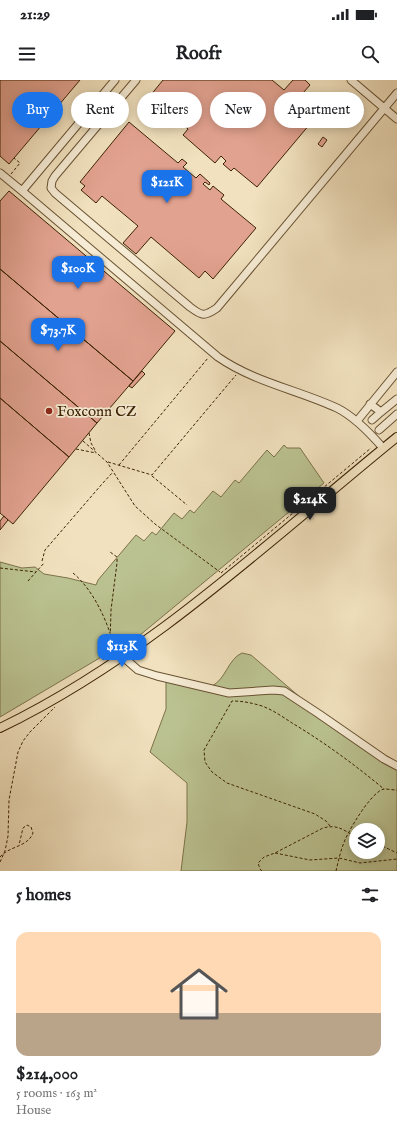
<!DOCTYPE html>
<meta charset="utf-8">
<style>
:root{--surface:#fff;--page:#f2f2f2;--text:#202124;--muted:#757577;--line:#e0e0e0;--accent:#1a73e8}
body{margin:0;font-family:"IM FELL English",serif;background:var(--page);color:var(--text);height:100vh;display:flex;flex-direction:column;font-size:15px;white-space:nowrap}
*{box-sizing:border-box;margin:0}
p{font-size:13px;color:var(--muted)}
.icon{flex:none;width:22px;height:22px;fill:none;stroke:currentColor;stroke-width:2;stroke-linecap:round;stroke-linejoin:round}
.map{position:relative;height:791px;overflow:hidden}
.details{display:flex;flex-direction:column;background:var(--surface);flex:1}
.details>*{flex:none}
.banner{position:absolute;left:12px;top:12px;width:373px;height:36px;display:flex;gap:8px}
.tools{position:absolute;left:349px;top:743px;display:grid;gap:8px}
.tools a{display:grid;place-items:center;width:36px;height:36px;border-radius:50%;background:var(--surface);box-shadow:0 2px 10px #0003;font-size:20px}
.price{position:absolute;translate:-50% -34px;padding:0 9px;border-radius:8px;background:var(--accent);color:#fff;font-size:13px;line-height:26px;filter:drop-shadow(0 1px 2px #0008)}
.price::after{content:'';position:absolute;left:50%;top:24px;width:12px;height:9px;margin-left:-6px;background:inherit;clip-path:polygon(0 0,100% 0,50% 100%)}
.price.active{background:#222;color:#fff}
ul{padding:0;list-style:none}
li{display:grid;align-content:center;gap:8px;height:212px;padding:0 16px}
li+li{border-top:1px solid var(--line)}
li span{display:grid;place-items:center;height:124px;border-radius:12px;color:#555}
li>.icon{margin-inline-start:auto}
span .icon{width:72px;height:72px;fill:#fffc;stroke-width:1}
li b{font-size:17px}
h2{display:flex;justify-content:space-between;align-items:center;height:48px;padding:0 16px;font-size:17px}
.chip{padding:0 14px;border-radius:18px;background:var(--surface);box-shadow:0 2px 10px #0003;font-size:14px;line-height:36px}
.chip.active{background:var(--accent);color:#fff}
.status{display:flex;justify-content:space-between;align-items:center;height:28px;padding:0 20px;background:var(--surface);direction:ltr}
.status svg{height:11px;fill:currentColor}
header{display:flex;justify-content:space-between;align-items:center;height:52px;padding:0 16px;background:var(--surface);font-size:18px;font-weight:800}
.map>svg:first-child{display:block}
.green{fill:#bbc291;stroke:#7c724a;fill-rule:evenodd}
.building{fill:#e2a290;stroke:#3c2203}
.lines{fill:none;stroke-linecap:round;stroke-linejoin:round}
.minor-casing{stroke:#695232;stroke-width:9}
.major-casing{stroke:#3c2203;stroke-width:10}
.path{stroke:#3c2203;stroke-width:1;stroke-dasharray:3 2;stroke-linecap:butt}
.minor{stroke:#f6ecd5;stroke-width:7}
.major{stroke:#f1e1be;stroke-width:8}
.poi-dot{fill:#8f2418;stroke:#f6ecd5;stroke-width:1.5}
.labels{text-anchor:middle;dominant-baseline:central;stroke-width:3.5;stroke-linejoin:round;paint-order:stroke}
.poi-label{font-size:15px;fill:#3c2203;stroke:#f6ecd5;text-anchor:start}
</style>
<div class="status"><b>21:29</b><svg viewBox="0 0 49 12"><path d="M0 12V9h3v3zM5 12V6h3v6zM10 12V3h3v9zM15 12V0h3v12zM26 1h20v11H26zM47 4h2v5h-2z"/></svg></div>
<header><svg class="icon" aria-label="menu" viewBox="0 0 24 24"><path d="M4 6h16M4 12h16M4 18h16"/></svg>Roofr<svg class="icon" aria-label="search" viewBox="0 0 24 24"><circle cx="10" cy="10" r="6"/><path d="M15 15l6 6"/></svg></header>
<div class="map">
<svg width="397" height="791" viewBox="0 0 397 791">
<rect width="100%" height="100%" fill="#f1e1be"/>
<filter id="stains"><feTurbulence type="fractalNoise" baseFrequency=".005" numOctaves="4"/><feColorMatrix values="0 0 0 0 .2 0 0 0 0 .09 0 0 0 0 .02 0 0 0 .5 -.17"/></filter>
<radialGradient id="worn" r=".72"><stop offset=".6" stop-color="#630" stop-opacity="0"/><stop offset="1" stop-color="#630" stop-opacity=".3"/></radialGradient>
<path class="green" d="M284,365l3,3h13l24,35 -196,162 -25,11 -103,61v-155l22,6 13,-1 9,7 24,4 28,7 2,-5 38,-45 8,6 8,-9 4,3 18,-22 8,6 8,-9 4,3 19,-22 8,6 14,-17 4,3 28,-33 7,7z
M242,573l9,2 50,43 38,27 58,38v108h-216l6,-49v-39l-37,-31 16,-43v-34l46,11c14,-7 16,-27 30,-33zM356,750h22v22h-22z"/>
<path class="building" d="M0,0h80l-71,84 -9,-8z
M163,0h109l12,10 9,-10h12l5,5 -14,16 2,2 -5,6 17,15 -53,63 -23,-19 -3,3 -8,-7 3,-3 -5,-5 -6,7 -32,-28 5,-6 -38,-33z
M129,42l49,41 4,-4 5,4 -4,4 13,11 4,-4 10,9 -1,2 -4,-3 -2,2 7,6 3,-4 11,9 -3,4 35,29 -43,51 -8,-8 -6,7 -48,-41 -15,17 -13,-11 15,-17 -36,-30 -6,7 -15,-13 4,-4 -5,-4z
M323,57l4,3 -5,7 -4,-3z
M9,111l166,140 -42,50 -133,-112v-68z
M0,189l133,112 -36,42 -97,-82z
M0,261l97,82 -28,34 -69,-59z
M142,291l3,3 -13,14 -3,-2z
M0,318l69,59 -56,67 -13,-11z
M4,436l4,4 -8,10v-9z"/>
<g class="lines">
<defs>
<path id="minor" d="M136,0l-81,96 -3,5 -1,7 4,5 135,114c12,9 14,10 27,1l180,-215
M351,0l46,39
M0,93l22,18 93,-111
M22,111l196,166c36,25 80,33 119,51 18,9 33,25 46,40
M370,324l11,8 -9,8
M381,332l16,-13
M357,341l40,-49
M379,350l18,-16
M122,576l16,14 19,6 72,17 44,-3 11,1 35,23 65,45 13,7"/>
<path id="major" d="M0,648c149,-72 270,-188 397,-291"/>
</defs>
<use href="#minor" class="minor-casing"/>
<use href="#major" class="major-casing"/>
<path class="path" d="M11,94l9,-11 -6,-5
M89,353l2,10 4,7
M83,361l24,21 28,44 20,18 65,48
M76,369l20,4
M108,382l44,13 84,-100
M119,385l89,-107
M152,396l35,29
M42,481l3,-11 57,-66 11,-12
M0,488l36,4
M73,493c17,14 30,39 37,60
M221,493l150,-125
M28,501l16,-18
M103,580l7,-16 1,-34 6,-47v-6l-7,-5
M330,746l-4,-5 -11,-7 -88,-31 -15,-11 -7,-10 -1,-12 28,-49c11,0 20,2 30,5 11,4 21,11 30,17 32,19 63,42 92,66
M378,764l19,9
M275,773l35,7 29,-2 21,5 37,-4
M0,777c9,-11 28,-10 33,-24l-2,-6 -4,-2 -4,3 -4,17
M0,782l5,-11 3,-15 1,-36 9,-48 5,-11 7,-9 25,-25
M262,791l-2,-2 -2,-6 6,-6 11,-4 48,-25c15,-4 20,2 33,9
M336,791c3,-13 6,-27 13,-39 5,-10 24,-41 35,-43 4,0 9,1 13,1"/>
<use href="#minor" class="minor"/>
<use href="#major" class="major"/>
</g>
<circle class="poi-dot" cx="49" cy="331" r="4"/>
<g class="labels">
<g class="poi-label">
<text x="57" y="331">Foxconn CZ</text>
</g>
</g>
<rect width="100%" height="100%" filter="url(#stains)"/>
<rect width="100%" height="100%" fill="url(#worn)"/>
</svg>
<div class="tools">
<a><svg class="icon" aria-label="layers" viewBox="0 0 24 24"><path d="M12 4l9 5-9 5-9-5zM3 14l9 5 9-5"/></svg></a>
</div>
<b class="price" style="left:167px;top:124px">$121K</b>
<b class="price" style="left:78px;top:210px">$100K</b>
<b class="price" style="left:58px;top:272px">$73.7K</b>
<b class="price active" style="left:310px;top:441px">$214K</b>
<b class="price" style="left:122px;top:588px">$113K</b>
<div class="banner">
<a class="chip active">Buy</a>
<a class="chip">Rent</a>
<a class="chip">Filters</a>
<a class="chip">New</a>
<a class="chip">Apartment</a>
</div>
</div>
<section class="details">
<h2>5 homes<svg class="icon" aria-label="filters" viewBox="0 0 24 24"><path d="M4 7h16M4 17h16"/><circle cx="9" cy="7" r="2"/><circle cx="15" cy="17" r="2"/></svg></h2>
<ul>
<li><span style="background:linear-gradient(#ffd9b3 65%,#b9a48a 0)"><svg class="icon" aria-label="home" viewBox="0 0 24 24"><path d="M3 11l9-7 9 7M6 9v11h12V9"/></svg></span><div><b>$214,000</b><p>5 rooms · 163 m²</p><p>House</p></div></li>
</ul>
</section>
